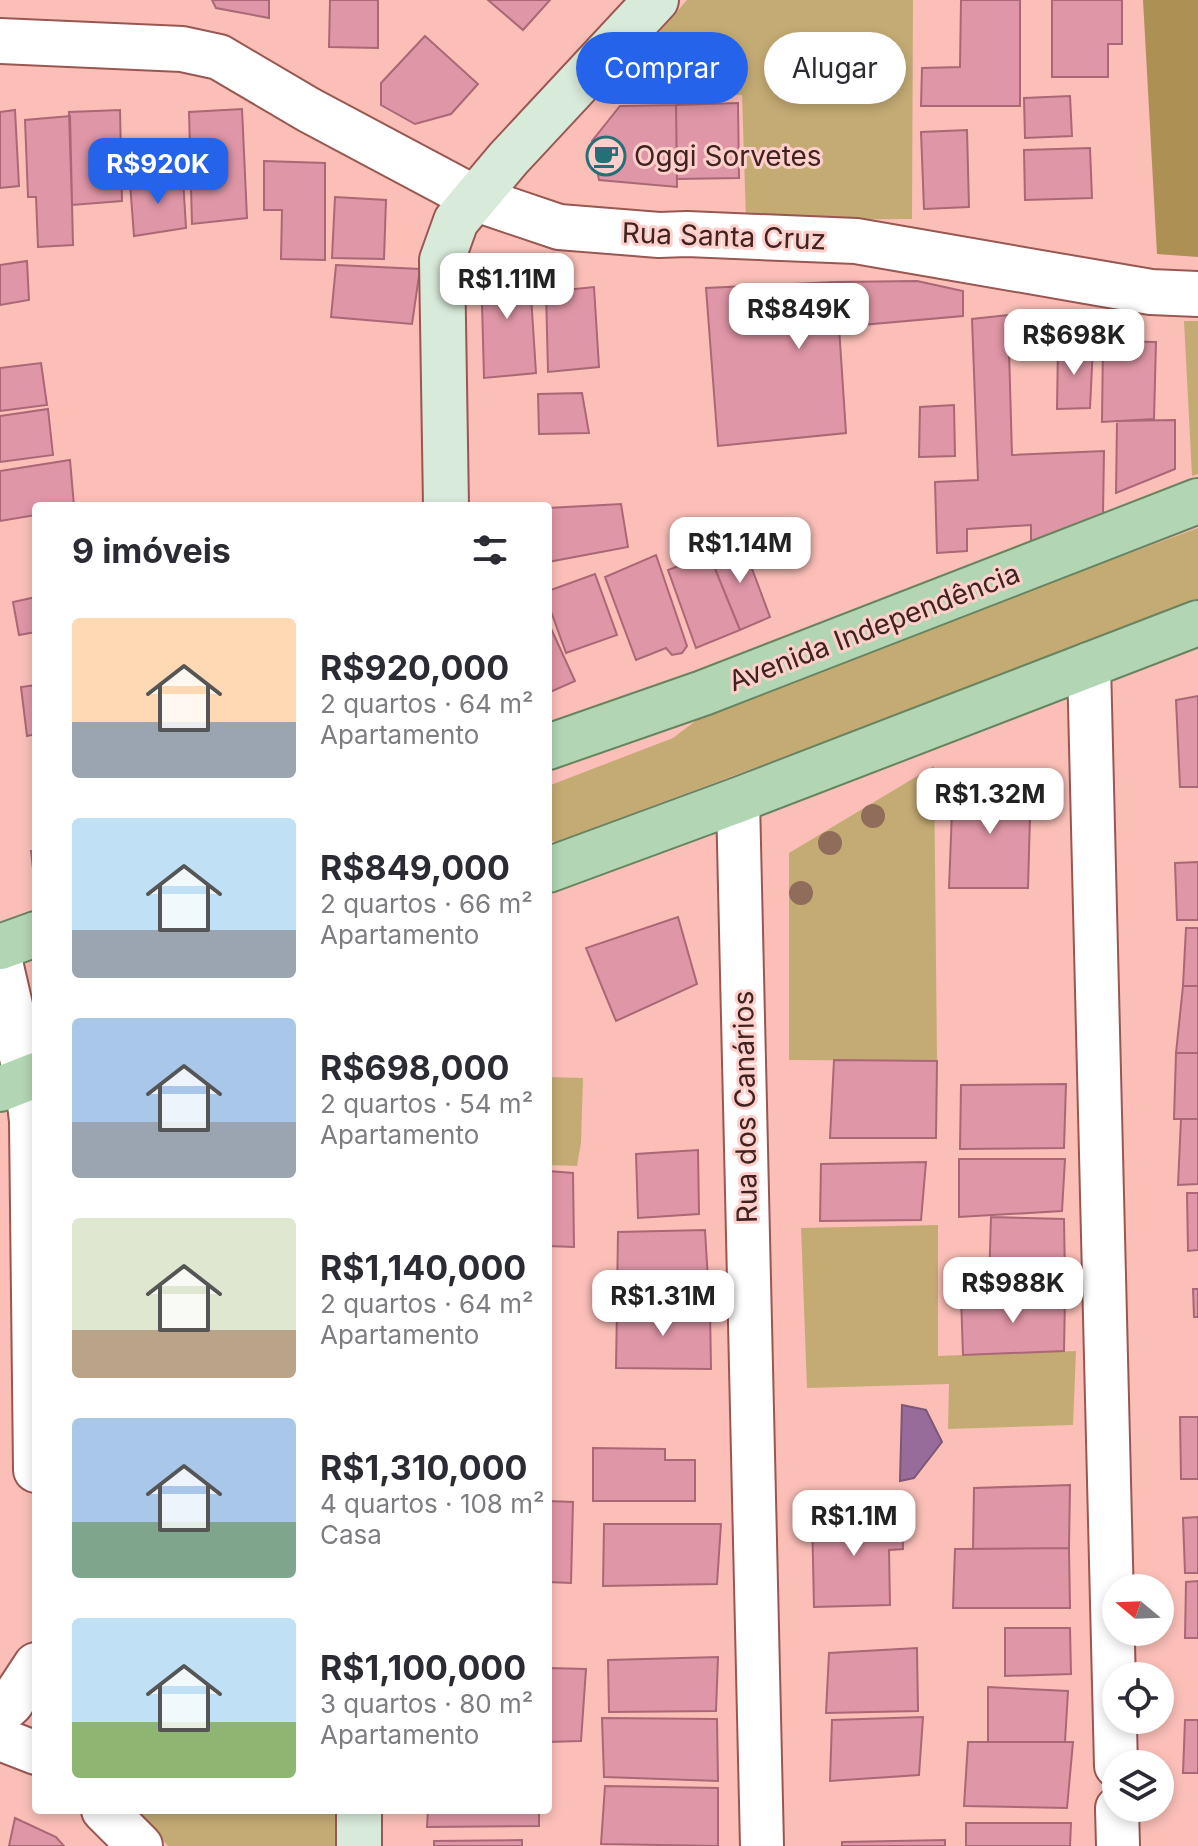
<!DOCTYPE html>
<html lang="pt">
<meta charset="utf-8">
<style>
:root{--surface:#fff;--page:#f2f2f3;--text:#2b2b33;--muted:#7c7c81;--accent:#2563eb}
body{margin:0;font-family:Inter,sans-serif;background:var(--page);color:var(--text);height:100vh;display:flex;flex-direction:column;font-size:30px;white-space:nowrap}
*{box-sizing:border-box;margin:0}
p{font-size:26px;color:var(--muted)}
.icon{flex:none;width:44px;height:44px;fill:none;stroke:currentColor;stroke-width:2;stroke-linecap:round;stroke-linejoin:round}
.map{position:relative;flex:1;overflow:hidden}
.panel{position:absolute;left:32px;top:502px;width:520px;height:1312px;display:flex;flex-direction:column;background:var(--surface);border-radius:8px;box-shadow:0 4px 12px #0003}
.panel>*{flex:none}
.hud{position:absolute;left:576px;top:32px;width:502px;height:72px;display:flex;gap:16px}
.needle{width:52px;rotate:289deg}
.controls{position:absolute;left:1102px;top:1574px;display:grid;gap:16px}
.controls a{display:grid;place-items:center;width:72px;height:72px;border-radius:50%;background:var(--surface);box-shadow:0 4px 12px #0003;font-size:40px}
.price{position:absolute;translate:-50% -68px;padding:0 18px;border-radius:16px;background:#fff;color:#222;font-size:26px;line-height:52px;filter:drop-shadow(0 2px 4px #0008)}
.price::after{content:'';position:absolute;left:50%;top:48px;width:24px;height:18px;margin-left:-12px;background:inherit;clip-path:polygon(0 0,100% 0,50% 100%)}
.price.current{background:var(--accent);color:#fff}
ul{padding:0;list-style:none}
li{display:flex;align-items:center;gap:24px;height:200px;padding:0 40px}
li span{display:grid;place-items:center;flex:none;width:224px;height:160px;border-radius:8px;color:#555}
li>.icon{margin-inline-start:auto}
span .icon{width:96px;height:96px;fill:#fffc;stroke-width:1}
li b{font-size:34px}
h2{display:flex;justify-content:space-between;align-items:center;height:96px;padding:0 40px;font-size:34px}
.tag{padding:0 28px;border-radius:36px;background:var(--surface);box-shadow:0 4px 12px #0003;font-size:28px;line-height:72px}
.tag.current{background:var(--accent);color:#fff}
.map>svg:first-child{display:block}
.green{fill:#c4ab74}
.forest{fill:#ac9054}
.water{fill:#986c9a;stroke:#7e5676;stroke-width:2}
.building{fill:#df96a6;stroke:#ab6776;stroke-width:2}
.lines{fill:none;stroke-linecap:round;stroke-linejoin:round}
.minor-casing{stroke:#995752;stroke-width:46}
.tertiary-casing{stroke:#995752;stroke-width:48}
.secondary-casing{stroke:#995752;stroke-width:48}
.primary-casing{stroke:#68845f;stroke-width:48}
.minor{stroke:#fff;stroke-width:42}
.tertiary{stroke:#fff;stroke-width:44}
.secondary{stroke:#d8ead9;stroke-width:44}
.primary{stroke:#b2d5b3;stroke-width:44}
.tree{fill:#8f6d5a}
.labels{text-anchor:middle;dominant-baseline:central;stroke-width:6;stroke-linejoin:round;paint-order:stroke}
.poi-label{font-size:28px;fill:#402321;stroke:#ffd0cb;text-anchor:start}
.street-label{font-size:28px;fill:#402321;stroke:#ffd0cb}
</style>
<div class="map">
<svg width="1198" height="1846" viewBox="0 0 1198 1846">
<rect width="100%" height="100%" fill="#fbbfb8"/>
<path class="green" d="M687,0h226l-1,219 -166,1 -4,-125 -140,3z
M1184,321h14v153l-6,2z
M1198,528v74l-642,240 -8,-2v-54l125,-48 41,-31z
M934,766l3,295 -148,-1v-207z
M548,1077l35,1 -2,65 -4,23 -29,-1z
M938,1225v131l138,-5 -3,74 -125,4 1,-45 -142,4 -6,-160z
M136,1810h196l7,7 -4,29h-167z"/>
<path class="forest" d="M1143,0h55v257l-41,-3z"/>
<path class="water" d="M902,1405l24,5 16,32 -28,36 -14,3z"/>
<path class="building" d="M212,0h57v18l-53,-10z
M330,0h48v48l-49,-1z
M488,0h62l-27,30z
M961,0h59v106h-99l1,-38 38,-1z
M1052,0h70v44h-14v33h-56z
M425,36l53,48 -27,30 -36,10 -34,-19v-22z
M1070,96l2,40 -47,2 -1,-40z
M738,103l1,75 -62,1 -1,-74z
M676,105l1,82 -78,-7 -7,-39 28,-35z
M242,109l5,109 -55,6 -3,-112z
M15,110l4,76 -19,2v-76z
M120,110l2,91 -50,4 -3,-93z
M70,116l3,129 -35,2 -2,-50h-8l-3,-77z
M967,130l2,77 -45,2 -3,-77z
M1090,148l2,50 -67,2 -1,-50z
M264,161l61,2v97l-44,-1 1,-49h-18z
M183,178l3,50 -52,8 -4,-53z
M335,197l51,3 -2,59 -52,-1z
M27,261l2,39 -29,5v-40z
M336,265l84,4 -8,55 -81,-7z
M529,265l7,108 -52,5 -3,-112z
M917,281l46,10v25l-124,11 7,106 -128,13 -12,-158 129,-6z
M594,287l5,80 -51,5 -2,-80z
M1008,315l4,140 92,-4 -1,63 -72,29v-18l-64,4v22l-30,2 -2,-71 43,-2 -6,-161z
M1103,341l53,1 -2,77 -52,3z
M1058,346h35l-3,62 -33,1z
M41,363l6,42 -47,6v-43z
M582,393l7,40 -50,1 -1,-40z
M954,405l1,51 -36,1 1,-50z
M48,409l5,46 -53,7v-46z
M1175,420v49l-59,24 1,-72z
M70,460l4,46h-38v9l-36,6v-50z
M621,504l7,43 -80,15v-54z
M742,542l28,75 -30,13 -31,-76z
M709,554l31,76 -44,18 -28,-78z
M656,555l31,91 -5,7 -10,2 -6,-7 -30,12 -31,-83z
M595,574l22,61 -51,18 -18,-50v-12z
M36,597v35l-17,3 -6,-33z
M548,622l27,59 -27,12z
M36,685v49l-9,2 -6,-49z
M1198,696v91h-18l-4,-87z
M1031,781l-3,107h-79l4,-103z
M31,851h5v45z
M1198,862v58h-21l-2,-57z
M678,917l19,67 -81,37 -30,-73z
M1186,928h12v58h-15z
M1183,986h15v67h-22z
M1176,1053h22v66h-24z
M834,1060l103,1 -1,77h-106z
M1066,1084l-2,64 -104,1 1,-64z
M1181,1119h17v65l-20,1z
M698,1150l1,64 -61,4 -2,-64z
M959,1159h106l-3,52 -103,6z
M926,1162l-5,58 -101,1 1,-57z
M548,1171l25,2 1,74 -26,-1z
M1187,1193h11v57l-10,1z
M991,1217l73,2 1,59 -76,5z
M705,1230l4,67 -92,1 1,-66z
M1193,1289h5v28h-4z
M1065,1296l-1,55 -101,4 -2,-58z
M617,1307l93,2 1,60 -95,-1z
M1180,1417h18v62h-17z
M593,1448l72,1v11h30v41h-102z
M1070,1485l-1,63 -96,1 1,-61z
M548,1501l25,1 -2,81 -23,-1z
M902,1512l1,37 -14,1 1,55 -76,2 -2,-93z
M1198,1517v56h-13l-2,-55z
M604,1524h117l-4,60 -114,2z
M1069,1548l1,60h-117l2,-59z
M1198,1581v57h-13l1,-56z
M1005,1628h65l1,46 -66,2z
M917,1648l1,63 -92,2 3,-60z
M718,1657l-2,54 -107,1 -1,-52z
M548,1668l38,1 -5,72 -33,1z
M988,1687l80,4 -3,51h-77z
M923,1717l-4,58 -89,6 2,-61z
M602,1718l115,1 1,62 -114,-4z
M1185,1720h13v53h-15z
M968,1742h105l-6,66 -103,-2z
M605,1786l113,2v58l-117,-2z
M428,1810h111v16l-112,1z
M15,1818l41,19 8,9h-55z
M966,1823h105l-1,23h-104z
M522,1840v6h-88v-5z
M945,1840v6h-103v-4z"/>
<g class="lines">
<defs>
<path id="minor" d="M1089,664l27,1102
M738,800l24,1046
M0,1739l36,14
M1117,1808l1,38"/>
<path id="tertiary" d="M0,41l182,8 37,8 90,53 167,89 83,28 100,8 28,-1 169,7 248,43 47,8 47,2
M0,962l27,117 5,42 4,349
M0,1713l11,-10 25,-38
M104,1810l36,36"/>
<path id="secondary" d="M446,506l-4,-246 14,-39 52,-62 148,-159
M359,1810v36"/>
<path id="primary" d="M548,747l155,-54 495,-192
M548,870l190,-70 460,-177
M0,947l36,-13
M0,1089l36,-14"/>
</defs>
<use href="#minor" class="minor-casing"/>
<use href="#tertiary" class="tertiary-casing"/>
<use href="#secondary" class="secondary-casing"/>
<use href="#primary" class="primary-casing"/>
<use href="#minor" class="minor"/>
<use href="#tertiary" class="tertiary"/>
<use href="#secondary" class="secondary"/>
<use href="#primary" class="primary"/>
</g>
<g class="tree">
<circle cx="873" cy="816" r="12"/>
<circle cx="830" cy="843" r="12"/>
<circle cx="801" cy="893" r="12"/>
</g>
<defs>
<symbol id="cafe-ring" viewBox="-11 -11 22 22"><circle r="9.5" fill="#ffd0cb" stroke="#256f77" stroke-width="1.5"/><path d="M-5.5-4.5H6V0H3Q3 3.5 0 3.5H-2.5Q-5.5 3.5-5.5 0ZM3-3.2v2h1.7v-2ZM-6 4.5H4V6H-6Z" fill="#256f77"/></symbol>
</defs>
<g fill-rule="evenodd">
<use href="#cafe-ring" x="584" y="134" width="44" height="44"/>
</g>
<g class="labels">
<g class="poi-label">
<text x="634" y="156">Oggi Sorvetes</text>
</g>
<g class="street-label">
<text transform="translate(724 236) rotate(2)">Rua Santa Cruz</text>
<text transform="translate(874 627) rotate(-21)">Avenida Independência</text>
<text transform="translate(745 1107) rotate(-91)">Rua dos Canários</text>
</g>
</g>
</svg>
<div class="controls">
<a><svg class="needle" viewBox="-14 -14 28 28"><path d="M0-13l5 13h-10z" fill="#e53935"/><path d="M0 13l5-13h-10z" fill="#7c7c81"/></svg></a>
<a><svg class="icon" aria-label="locate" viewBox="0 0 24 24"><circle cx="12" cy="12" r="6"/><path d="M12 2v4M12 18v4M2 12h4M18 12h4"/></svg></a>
<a><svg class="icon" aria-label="layers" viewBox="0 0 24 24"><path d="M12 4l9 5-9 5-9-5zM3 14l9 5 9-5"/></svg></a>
</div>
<b class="price current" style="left:158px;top:206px">R$920K</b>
<b class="price" style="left:507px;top:321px">R$1.11M</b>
<b class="price" style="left:799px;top:351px">R$849K</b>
<b class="price" style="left:1074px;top:377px">R$698K</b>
<b class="price" style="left:740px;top:585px">R$1.14M</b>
<b class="price" style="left:990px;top:836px">R$1.32M</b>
<b class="price" style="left:1013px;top:1325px">R$988K</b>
<b class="price" style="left:663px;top:1338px">R$1.31M</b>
<b class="price" style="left:854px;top:1558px">R$1.1M</b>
<div class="hud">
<a class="tag current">Comprar</a>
<a class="tag">Alugar</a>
</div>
<section class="panel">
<h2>9 imóveis<svg class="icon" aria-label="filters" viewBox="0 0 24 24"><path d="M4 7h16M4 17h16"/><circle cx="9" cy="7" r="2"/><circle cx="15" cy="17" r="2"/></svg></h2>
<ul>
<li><span style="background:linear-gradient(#ffd9b3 65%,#9aa5b1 0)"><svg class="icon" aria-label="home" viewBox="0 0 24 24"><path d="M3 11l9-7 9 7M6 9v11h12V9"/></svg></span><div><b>R$920,000</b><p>2 quartos · 64 m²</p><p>Apartamento</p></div></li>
<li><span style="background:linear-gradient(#bfe0f5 70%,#9aa5b1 0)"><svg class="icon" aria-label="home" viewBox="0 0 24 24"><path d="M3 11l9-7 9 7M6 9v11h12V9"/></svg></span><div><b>R$849,000</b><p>2 quartos · 66 m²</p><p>Apartamento</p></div></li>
<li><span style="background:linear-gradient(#a9c7e8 65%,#9aa5b1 0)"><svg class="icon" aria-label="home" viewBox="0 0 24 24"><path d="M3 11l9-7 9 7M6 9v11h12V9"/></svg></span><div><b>R$698,000</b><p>2 quartos · 54 m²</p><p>Apartamento</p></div></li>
<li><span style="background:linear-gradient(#dfe7d0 70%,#b9a48a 0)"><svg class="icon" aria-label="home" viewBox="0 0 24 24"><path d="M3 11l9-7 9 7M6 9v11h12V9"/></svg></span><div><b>R$1,140,000</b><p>2 quartos · 64 m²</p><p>Apartamento</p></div></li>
<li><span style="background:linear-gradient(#a9c7e8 65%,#7fa58c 0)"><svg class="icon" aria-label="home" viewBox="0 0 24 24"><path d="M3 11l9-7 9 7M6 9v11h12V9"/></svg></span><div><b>R$1,310,000</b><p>4 quartos · 108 m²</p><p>Casa</p></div></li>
<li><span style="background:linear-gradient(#bfe0f5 65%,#8fb573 0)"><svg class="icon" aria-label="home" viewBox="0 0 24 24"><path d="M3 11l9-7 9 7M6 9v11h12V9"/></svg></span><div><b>R$1,100,000</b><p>3 quartos · 80 m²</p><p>Apartamento</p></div></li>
</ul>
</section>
</div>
